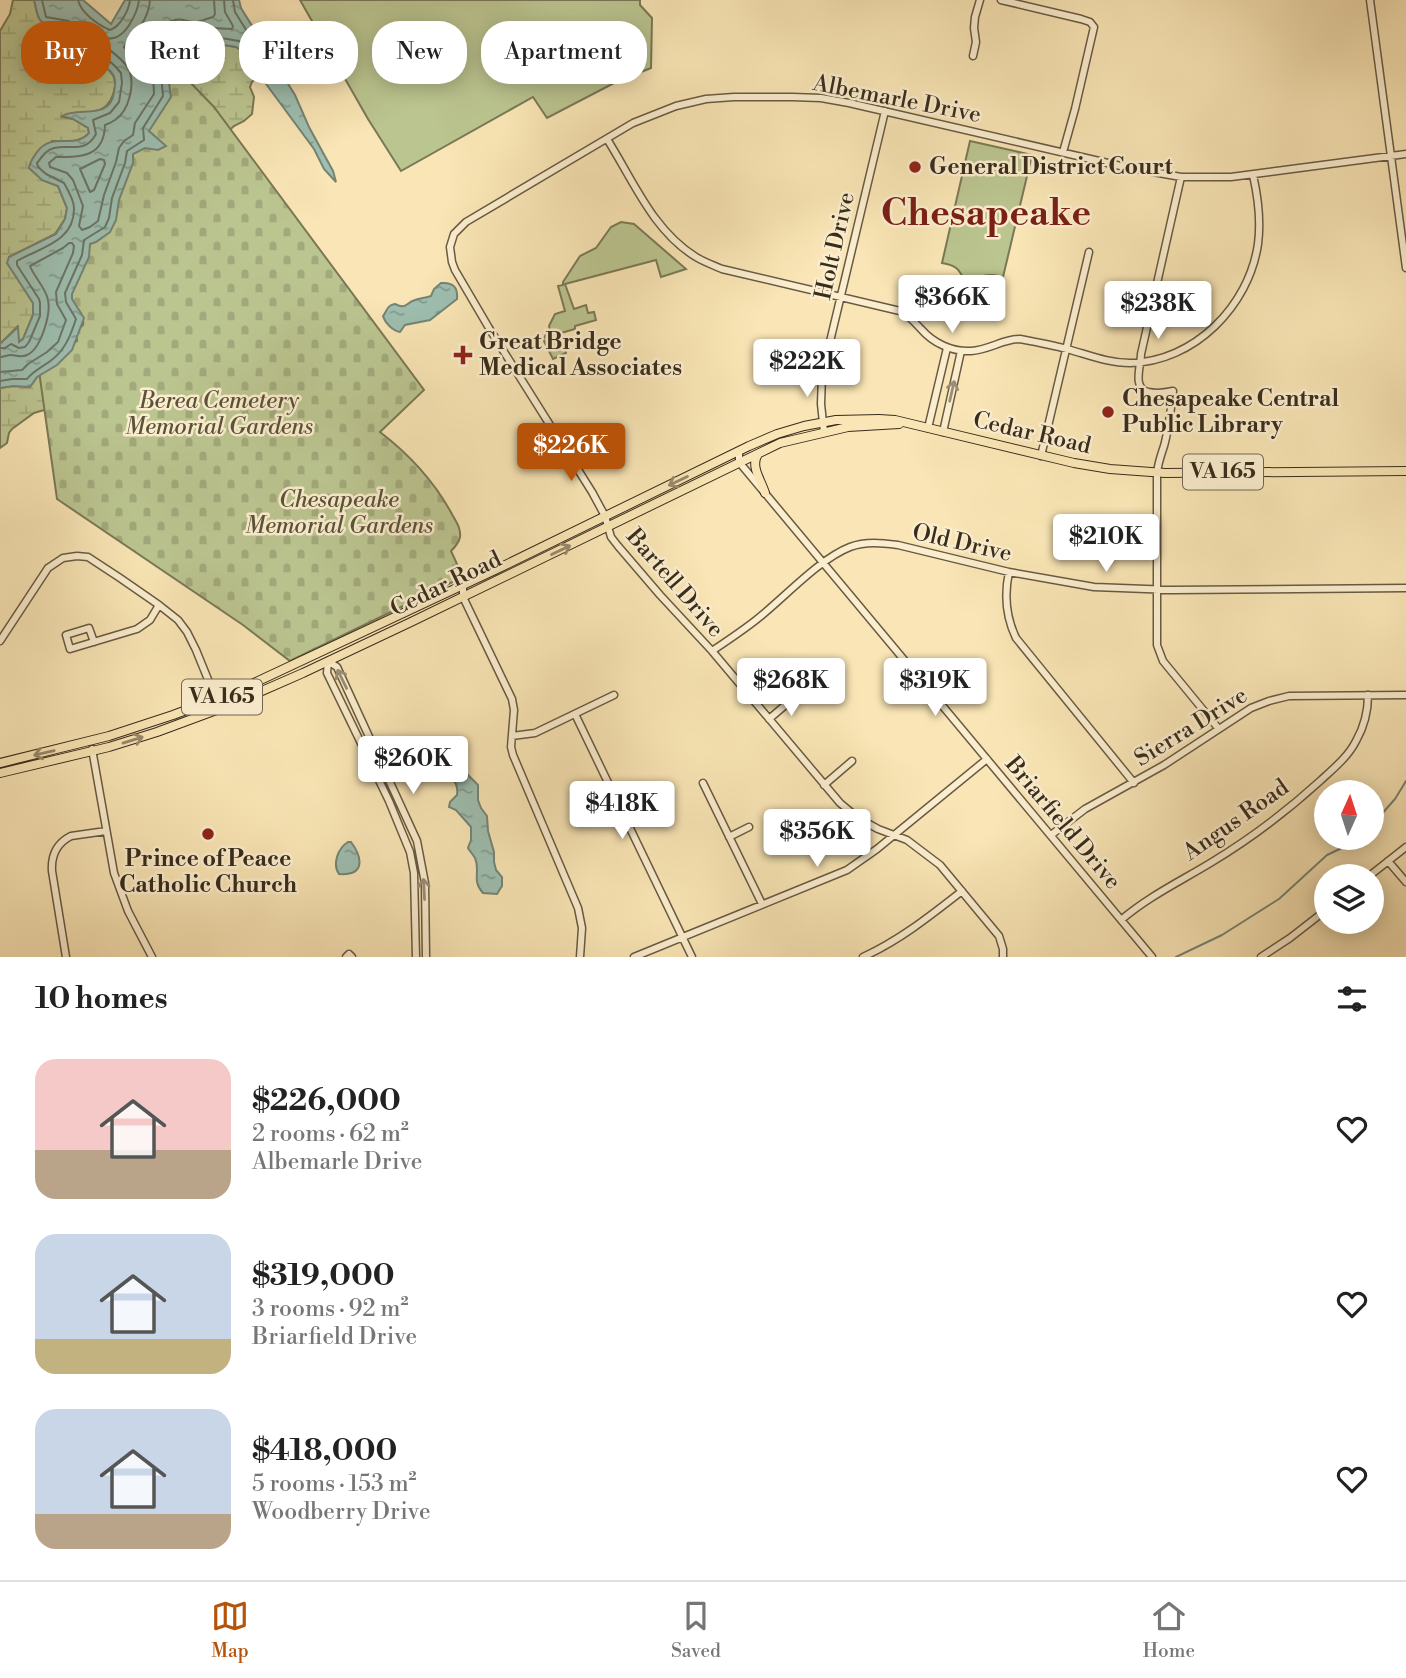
<!DOCTYPE html>
<meta charset="utf-8">
<style>
:root{--surface:#fff;--page:#f6f6f6;--text:#222;--muted:#767676;--line:#e0e0e0;--accent:#b45309}
body{margin:0;font-family:"Libre Bodoni",serif;background:var(--page);color:var(--text);height:100vh;display:flex;flex-direction:column;font-size:26px;white-space:nowrap}
*{box-sizing:border-box;margin:0}
p{font-size:23px;color:var(--muted)}
.icon{flex:none;width:38px;height:38px;fill:none;stroke:currentColor;stroke-width:2;stroke-linecap:round;stroke-linejoin:round}
.map{position:relative;height:957px;overflow:hidden}
.panel{display:flex;flex-direction:column;background:var(--surface);flex:1}
.panel>*{flex:none}
.banner{position:absolute;left:21px;top:21px;width:700px;height:63px;display:flex;gap:14px}
.needle{width:46px;rotate:3deg}
.tools{position:absolute;left:1314px;top:780px;display:grid;gap:14px}
.tools a{display:grid;place-items:center;width:70px;height:70px;border-radius:50%;background:var(--surface);box-shadow:0 4px 18px #0003;font-size:35px}
.price{position:absolute;translate:-50% -60px;padding:0 16px;border-radius:7px;background:#fff;color:#222;font-size:23px;line-height:46px;filter:drop-shadow(0 2px 4px #0008)}
.price::after{content:'';position:absolute;left:50%;top:42px;width:21px;height:16px;margin-left:-10px;background:inherit;clip-path:polygon(0 0,100% 0,50% 100%)}
.price.selected{background:var(--accent);color:#fff}
ul{padding:0;list-style:none}
li{display:flex;align-items:center;gap:21px;height:175px;padding:0 35px}
li span{display:grid;place-items:center;flex:none;width:196px;height:140px;border-radius:21px;color:#555}
li>.icon{margin-inline-start:auto}
span .icon{width:84px;height:84px;fill:#fffc;stroke-width:1}
li b{font-size:30px}
h2{display:flex;justify-content:space-between;align-items:center;height:84px;padding:0 35px;font-size:30px}
.tag{padding:0 24px;border-radius:28px;background:var(--surface);box-shadow:0 4px 18px #0003;font-size:24px;line-height:63px}
.tag.selected{background:var(--accent);color:#fff}
.dock{display:flex;justify-content:space-around;align-items:center;height:98px;border-top:2px solid var(--line);background:var(--surface);font-size:19px;color:var(--muted)}
.dock a{display:grid;justify-items:center;gap:4px}
.dock .selected{color:var(--accent)}
.map>svg:first-child{display:block}
.wetland{fill:url(#wetland-marsh);stroke:#7a7856;stroke-width:2}
.cemetery{fill:url(#cemetery-stones);stroke:#7a7856;stroke-width:2}
.park{fill:#bbc590;stroke:#7a7856;stroke-width:2}
.water{fill:url(#water-ripples);stroke:#758475;stroke-width:2}
.lines{fill:none;stroke-linecap:round;stroke-linejoin:round}
.shore{stroke:#6b7666;stroke-width:2}
.stream{stroke:#758475;stroke-width:2}
.minor-casing{stroke:#685a42;stroke-width:9}
.major-casing{stroke:#382c1c;stroke-width:10}
.minor{stroke:#fbeecf;stroke-width:6}
.major{stroke:#f9e5b5;stroke-width:8}
.oneway{stroke:#9a8d76}
.oneway2{stroke:#988868}
.poi-dot{fill:#8f2418;stroke:#fbeecf;stroke-width:2.5}
.labels{text-anchor:middle;dominant-baseline:central;stroke-width:5;stroke-linejoin:round;paint-order:stroke}
.shield{fill:#fbeecf;stroke:#726652;stroke-width:2}
.shield-label{font-size:21px;font-weight:bold;fill:#382c1c}
.street-label{font-size:23px;fill:#382c1c;stroke:#fbeecf}
.poi-label{font-size:23px;font-weight:bold;fill:#382c1c;stroke:#fbeecf;text-anchor:start}
.park-label{font-size:23px;font-style:italic;fill:#595239;stroke:#fbeecf}
.town-label{font-size:37px;font-weight:bold;fill:#7a1f14;stroke:#fbeecf}
</style>
<div class="map">
<svg width="1406" height="957" viewBox="0 0 1406 957">
<defs>
<pattern id="wetland-marsh" width="20" height="14" patternUnits="userSpaceOnUse" patternTransform="scale(1.75)"><rect width="20" height="14" fill="#bbc590"/><path d="M1 5h8M5 5V1M11 12h8M15 12V8" fill="none" stroke="#a2a97c"/></pattern>
<pattern id="cemetery-stones" width="16" height="16" patternUnits="userSpaceOnUse" patternTransform="scale(1.75)"><rect width="16" height="16" fill="#bbc590"/><path d="M2 7V4a2 2 0 0 1 4 0v3zM10 15v-3a2 2 0 0 1 4 0v3z" fill="#a2a97c"/></pattern>
<pattern id="water-ripples" width="26" height="14" patternUnits="userSpaceOnUse" patternTransform="scale(1.75)"><rect width="26" height="14" fill="#9ebfb1"/><path d="M2 4q2-2 4 0t4 0M15 11q2-2 4 0t4 0" fill="none" stroke="#829b8f"/></pattern>
</defs>
<rect width="100%" height="100%" fill="#f9e5b5"/>
<filter id="stains"><feTurbulence type="fractalNoise" baseFrequency=".00286" numOctaves="4"/><feColorMatrix values="0 0 0 0 .2 0 0 0 0 .09 0 0 0 0 .02 0 0 0 .5 -.17"/></filter>
<radialGradient id="worn" r=".72"><stop offset=".6" stop-color="#630" stop-opacity="0"/><stop offset="1" stop-color="#630" stop-opacity=".3"/></radialGradient>
<path class="wetland" d="M13,0h21c2,6 2,12 5,18 4,10 24,7 33,12l1,10 37,31c5,6 6,9 5,16 -5,29 -24,25 -48,27l-4,3 10,2 15,9 1,5c-9,11 -24,8 -37,8l-10,39 16,6 9,22 -2,11 -10,15 -46,23 -1,6 25,40v12l-10,24 -4,4 -2,-16 -17,17v-313l10,-17z
M213,43l23,4 5,3 18,25 -7,7 -2,5 4,10 -2,17 -8,7 -10,5 -13,12 -46,-64 5,-29 17,5z
M57,365l-1,46 -12,-1 -10,3 -22,16 -3,4 -2,10 -7,5v-60l13,-2 17,1 7,-10z"/>
<path class="cemetery" d="M169,63l11,13 8,4 26,27 210,283 -44,42c30,23 55,50 73,84 4,7 8,13 7,21 -1,6 -5,10 -9,14l12,26 -173,84 -47,-36 -186,-126 -19,-135 39,-23 -1,-10 7,-6c2,-13 -9,-19 -17,-28l99,-216z"/>
<path class="park" d="M300,0h340v5l12,13 -1,50 -35,14 -69,36 -14,-21 -132,74 -33,-52z
M970,141l62,14 -29,122c-7,-2 -16,-3 -22,0 -8,4 -4,8 -14,8 -8,-14 -7,-19 -25,-22z
M621,222l13,2 52,45 -25,8 -5,-17 -91,24 9,25 12,-4 2,8 6,-1 2,8 -21,6v3l-14,4 5,20 -13,6 -10,-20 4,-6 3,-2 -1,-5 6,-12 10,-3 -7,-25 5,-1v-3l17,-26 16,-8 15,-21z"/>
<path class="water" d="M34,0h49l28,24 14,-24h114l2,8 54,87 14,32 24,44 3,11 -12,-13 -10,-20 -73,-99 -5,-3 -23,-4 -16,7 -17,-5 -5,30 -4,-5 -3,6 3,21 -22,34 17,15 -8,4 -13,-2 -12,6v9l-14,37 -3,20 -6,12 -14,10 -6,2 -1,13 -17,37v5l12,19 -12,32 -15,15 -20,12 -7,10 -17,-1 -13,2v-44l18,-17 1,15 4,-3 10,-24v-12l-26,-40 2,-6 47,-23 9,-15 2,-11 -9,-22 -16,-6 -13,-12c1,-7 4,-10 8,-16 15,-21 37,-2 52,-19l-1,-5 -15,-9 -11,-3c17,-10 47,5 52,-23 1,-9 3,-15 -4,-22l-37,-31 -1,-10c-9,-5 -29,-2 -33,-12 -3,-6 -3,-12 -5,-18z
M441,283c12,-1 17,4 16,16l-27,21 -25,5 -5,7c-7,-1 -15,-9 -17,-16 4,-5 4,-11 12,-12 12,6 10,-1 20,-4 5,-2 11,-2 16,-4l3,-7z
M465,772l13,13v15l3,8 6,8 1,15 6,21v10l2,8 6,7v9l-5,8 -14,-1c-12,-13 -2,-22 -8,-35 -1,-2 -6,-8 -7,-10l3,-8v-13l-15,-17 -7,-3 1,-5 7,-7c1,-8 -1,-13 -7,-20h4z
M348,842h3c12,16 14,34 -12,32 -7,-10 -1,-26 9,-32z"/>
<g class="lines">
<path class="shore" d="M78,0c3,13 20,25 32,30 10,-3 19,-20 20,-30
M139,0c-1,11 -10,29 -19,35 -5,4 -10,4 -16,3l-3,3 1,3c9,7 20,14 26,24 8,15 1,43 -13,52 -3,2 -7,4 -10,5 -1,32 -23,32 -49,32l-7,6 1,4 17,6 6,7 10,26 -4,20 3,4 8,-3 8,-6 6,-26 12,-33 3,-14 5,-7 9,-6 2,-12 19,-29 -1,-22 3,-7 5,-7 4,-17 4,-5 5,-4 6,-2 16,3 16,-5 20,1 1,-3 -8,-14 -1,-12
M150,0c-1,18 -14,34 -26,47l17,20c16,-12 10,-41 34,-47 8,-2 15,3 22,2 5,-1 11,-4 16,-5l2,-3 -1,-14
M100,159l4,1 1,4 -11,26 -4,2 -10,-23z
M0,348h5l6,-4 8,4 6,-1 4,-5 11,-26v-13l-1,-4 -22,-34v-4c22,-13 58,-19 57,-53 0,-8 -6,-18 -10,-25l-18,-9 -8,-7 -1,-4c5,-6 9,-13 17,-15 17,-4 31,6 42,-14l-3,-14 17,-7 9,-11 3,-19 -1,-10 -6,-7 -34,-29 -2,-8 -3,-4 -7,-4 -23,-4 -4,-17
M0,357c4,0 7,-2 11,-2 6,0 10,3 16,0 14,-6 24,-41 21,-55 -2,-12 -14,-23 -18,-34l33,-18 6,-5h3l2,3 -1,7 -17,39 1,12 9,16 -8,22 -11,10 -19,12 -6,6 -22,2
M0,381l12,-2h15c7,-9 18,-13 27,-21 12,-10 17,-24 22,-39l-10,-17 -1,-9 17,-38 2,-15 21,-13 4,-9 3,-20 13,-35 2,-12 17,-11 -1,-12 20,-32 -2,-22 3,-6 5,-5 6,-21 7,-3 15,3 18,-5 24,4 7,4 7,9 5,-1v-4l-23,-37 -2,-12"/>
<path class="stream" d="M1372,825l23,-26 11,-18
M1176,957l46,-22 57,-36 48,-44 19,-9 12,-8"/>
<defs>
<path id="minor" d="M1001,0l80,19 9,3 4,5 -19,82 -12,43
M1370,0l36,268
M973,56l3,-14 -2,-14 1,-11 5,-17
M607,139c26,41 46,92 89,118 8,5 17,8 26,12l178,42c9,4 14,11 21,18 12,14 31,23 50,22 18,-1 32,-12 49,-12 16,3 32,6 47,10 22,6 41,14 63,14 64,-1 119,-57 128,-119 3,-23 0,-47 -5,-69
M1181,177l-40,177c0,12 -9,34 7,38 9,2 16,1 25,-1 -2,18 -4,37 -9,55 -3,9 -6,17 -7,27v172l6,16 55,67
M928,428l19,-80
M824,432l-3,-28 1,-29 63,-264
M943,432l18,-81
M739,451v11l413,495
M1041,456l48,-204
M1009,572c-5,23 -3,45 7,66l118,145
M463,584v13l49,102 2,11 -3,37 2,8 65,153 4,20 -2,29
M0,641l48,-73 15,-10 14,-2 11,1 32,21 39,27 19,15 9,12 9,18 24,59
M94,642l-5,-14 -23,7 4,14 67,-20 13,-9 9,-15
M712,651c15,-10 30,-20 44,-31 27,-21 63,-61 94,-73 16,-6 32,-4 48,-2l111,27 85,15 78,3 234,-2
M328,661l9,6 80,174 8,42 1,74
M328,661l-1,12 62,128 21,51 4,21 2,84
M575,714l117,243
M769,719l27,-23
M512,736l23,-3 79,-38
M92,749l22,124 14,38 24,46
M703,783l59,121
M824,785l28,-24
M1051,835l34,-26 79,-44 87,-57 18,-7 20,-5 117,-1
M729,837l20,-10
M1388,861l18,21
M1368,877l38,-30
M1121,920c28,-24 60,-39 91,-58 38,-23 75,-51 108,-81 13,-12 28,-24 36,-40 8,-14 12,-30 12,-46
M66,957l-14,-86c-1,-16 5,-28 19,-35l35,-5
M346,957l3,-3 3,3
M634,957l213,-87 30,-21 110,-90
M863,957c37,-17 67,-41 99,-66
M1003,957v-8l-4,-13 -59,-71 -33,-25 -29,-11 -20,-11 -18,-15 -128,-152 -52,-56 -42,-49 -7,-9 -6,-21 -13,-24 -103,-164 -34,-58 -3,-8 -2,-15 4,-13 12,-12 167,-99 43,-17 30,-7 28,-2h58l29,1 28,5 276,64 56,10h50l175,-23
M1261,957l29,-19 36,-28"/>
<path id="major" d="M758,454c-8,12 3,26 7,39
M0,763l109,-27 64,-21 64,-24 256,-120 256,-125 28,-12 27,-8 32,-6 43,-1 16,1 179,43 36,6 55,4 241,-2
M0,773l109,-26 48,-15 73,-27 73,-32 108,-51 369,-179 68,-16 51,-3"/>
</defs>
<use href="#minor" class="minor-casing"/>
<use href="#major" class="major-casing"/>
<use href="#minor" class="minor"/>
<use href="#major" class="major"/>
</g>
<defs><path id="oneway-shaft" d="M-6 0H5M1.5-3L5.5 0L1.5 3" fill="none" stroke-width="1.6" stroke-linecap="round" stroke-linejoin="round" transform="scale(1.75)"/></defs>
<g class="oneway">
<use href="#oneway-shaft" transform="translate(952 391) rotate(-77)"/>
<use href="#oneway-shaft" transform="translate(342 679) rotate(-116)"/>
<use href="#oneway-shaft" transform="translate(424 889) rotate(-93)"/>
</g>
<g class="oneway2">
<use href="#oneway-shaft" transform="translate(678 481) rotate(154)"/>
<use href="#oneway-shaft" transform="translate(561 550) rotate(-26)"/>
<use href="#oneway-shaft" transform="translate(133 740) rotate(-17)"/>
<use href="#oneway-shaft" transform="translate(44 753) rotate(167)"/>
</g>
<g class="poi-dot">
<circle cx="915" cy="167" r="7"/>
<path d="M459.5 344.5h7v7h7v7h-7v7h-7v-7h-7v-7h7z"/>
<circle cx="1108" cy="412" r="7"/>
<circle cx="208" cy="834" r="7"/>
</g>
<g class="labels">
<g class="shield">
<rect x="1183" y="454.5" width="80" height="35" rx="5"/>
<rect x="182" y="679.5" width="80" height="35" rx="5"/>
</g>
<g class="shield-label">
<text x="1223" y="472">VA 165</text>
<text x="222" y="697">VA 165</text>
</g>
<g class="street-label">
<text transform="translate(897 99) rotate(11)">Albemarle Drive</text>
<text transform="translate(835 246) rotate(-77)">Holt Drive</text>
<text transform="translate(1032 433) rotate(13)">Cedar Road</text>
<text transform="translate(962 543) rotate(13)">Old Drive</text>
<text transform="translate(675 583) rotate(49)">Bartell Drive</text>
<text transform="translate(446 584) rotate(-26)">Cedar Road</text>
<text transform="translate(1191 727) rotate(-32)">Sierra Drive</text>
<text transform="translate(1236 820) rotate(-35)">Angus Road</text>
<text transform="translate(1063 823) rotate(50)">Briarfield Drive</text>
</g>
<g class="poi-label">
<text x="929" y="167">General District Court</text>
<text x="479" y="342">Great Bridge<tspan x="479" dy="26">Medical Associates</tspan></text>
<text x="1122" y="399">Chesapeake Central<tspan x="1122" dy="26">Public Library</tspan></text>
<text x="208" y="859" text-anchor="middle">Prince of Peace<tspan x="208" dy="26">Catholic Church</tspan></text>
</g>
<g class="park-label">
<text x="219" y="401">Berea Cemetery<tspan x="219" dy="26">Memorial Gardens</tspan></text>
<text x="339" y="500">Chesapeake<tspan x="339" dy="26">Memorial Gardens</tspan></text>
</g>
<g class="town-label">
<text x="986" y="214">Chesapeake</text>
</g>
</g>
<rect width="100%" height="100%" filter="url(#stains)"/>
<rect width="100%" height="100%" fill="url(#worn)"/>
</svg>
<div class="tools">
<a><svg class="needle" viewBox="-14 -14 28 28"><path d="M0-13l5 13h-10z" fill="#e53935"/><path d="M0 13l5-13h-10z" fill="#767676"/></svg></a>
<a><svg class="icon" aria-label="layers" viewBox="0 0 24 24"><path d="M12 4l9 5-9 5-9-5zM3 14l9 5 9-5"/></svg></a>
</div>
<b class="price" style="left:952px;top:335px">$366K</b>
<b class="price" style="left:1158px;top:341px">$238K</b>
<b class="price" style="left:807px;top:399px">$222K</b>
<b class="price selected" style="left:571px;top:483px">$226K</b>
<b class="price" style="left:1106px;top:574px">$210K</b>
<b class="price" style="left:791px;top:718px">$268K</b>
<b class="price" style="left:935px;top:718px">$319K</b>
<b class="price" style="left:413px;top:796px">$260K</b>
<b class="price" style="left:622px;top:841px">$418K</b>
<b class="price" style="left:817px;top:869px">$356K</b>
<div class="banner">
<a class="tag selected">Buy</a>
<a class="tag">Rent</a>
<a class="tag">Filters</a>
<a class="tag">New</a>
<a class="tag">Apartment</a>
</div>
</div>
<section class="panel">
<h2>10 homes<svg class="icon" aria-label="filters" viewBox="0 0 24 24"><path d="M4 7h16M4 17h16"/><circle cx="9" cy="7" r="2"/><circle cx="15" cy="17" r="2"/></svg></h2>
<ul>
<li><span style="background:linear-gradient(#f6c9c9 65%,#b9a48a 0)"><svg class="icon" aria-label="home" viewBox="0 0 24 24"><path d="M3 11l9-7 9 7M6 9v11h12V9"/></svg></span><div><b>$226,000</b><p>2 rooms · 62 m²</p><p>Albemarle Drive</p></div><svg class="icon" aria-label="heart" viewBox="0 0 24 24"><path d="M12 20l-8-8c-3-5 5-10 8-4 3-6 11-1 8 4z"/></svg></li>
<li><span style="background:linear-gradient(#c9d6e8 75%,#c2b280 0)"><svg class="icon" aria-label="home" viewBox="0 0 24 24"><path d="M3 11l9-7 9 7M6 9v11h12V9"/></svg></span><div><b>$319,000</b><p>3 rooms · 92 m²</p><p>Briarfield Drive</p></div><svg class="icon" aria-label="heart" viewBox="0 0 24 24"><path d="M12 20l-8-8c-3-5 5-10 8-4 3-6 11-1 8 4z"/></svg></li>
<li><span style="background:linear-gradient(#c9d6e8 75%,#b9a48a 0)"><svg class="icon" aria-label="home" viewBox="0 0 24 24"><path d="M3 11l9-7 9 7M6 9v11h12V9"/></svg></span><div><b>$418,000</b><p>5 rooms · 153 m²</p><p>Woodberry Drive</p></div><svg class="icon" aria-label="heart" viewBox="0 0 24 24"><path d="M12 20l-8-8c-3-5 5-10 8-4 3-6 11-1 8 4z"/></svg></li>
</ul>
</section>
<nav class="dock">
<a class="selected"><svg class="icon" aria-label="map" viewBox="0 0 24 24"><path d="M3 6l6-2 6 2 6-2v14l-6 2-6-2-6 2zM9 4v14M15 6v14"/></svg>Map</a>
<a><svg class="icon" aria-label="saved" viewBox="0 0 24 24"><path d="M7 4h10v16l-5-4-5 4z"/></svg>Saved</a>
<a><svg class="icon" aria-label="home" viewBox="0 0 24 24"><path d="M3 11l9-7 9 7M6 9v11h12V9"/></svg>Home</a>
</nav>
